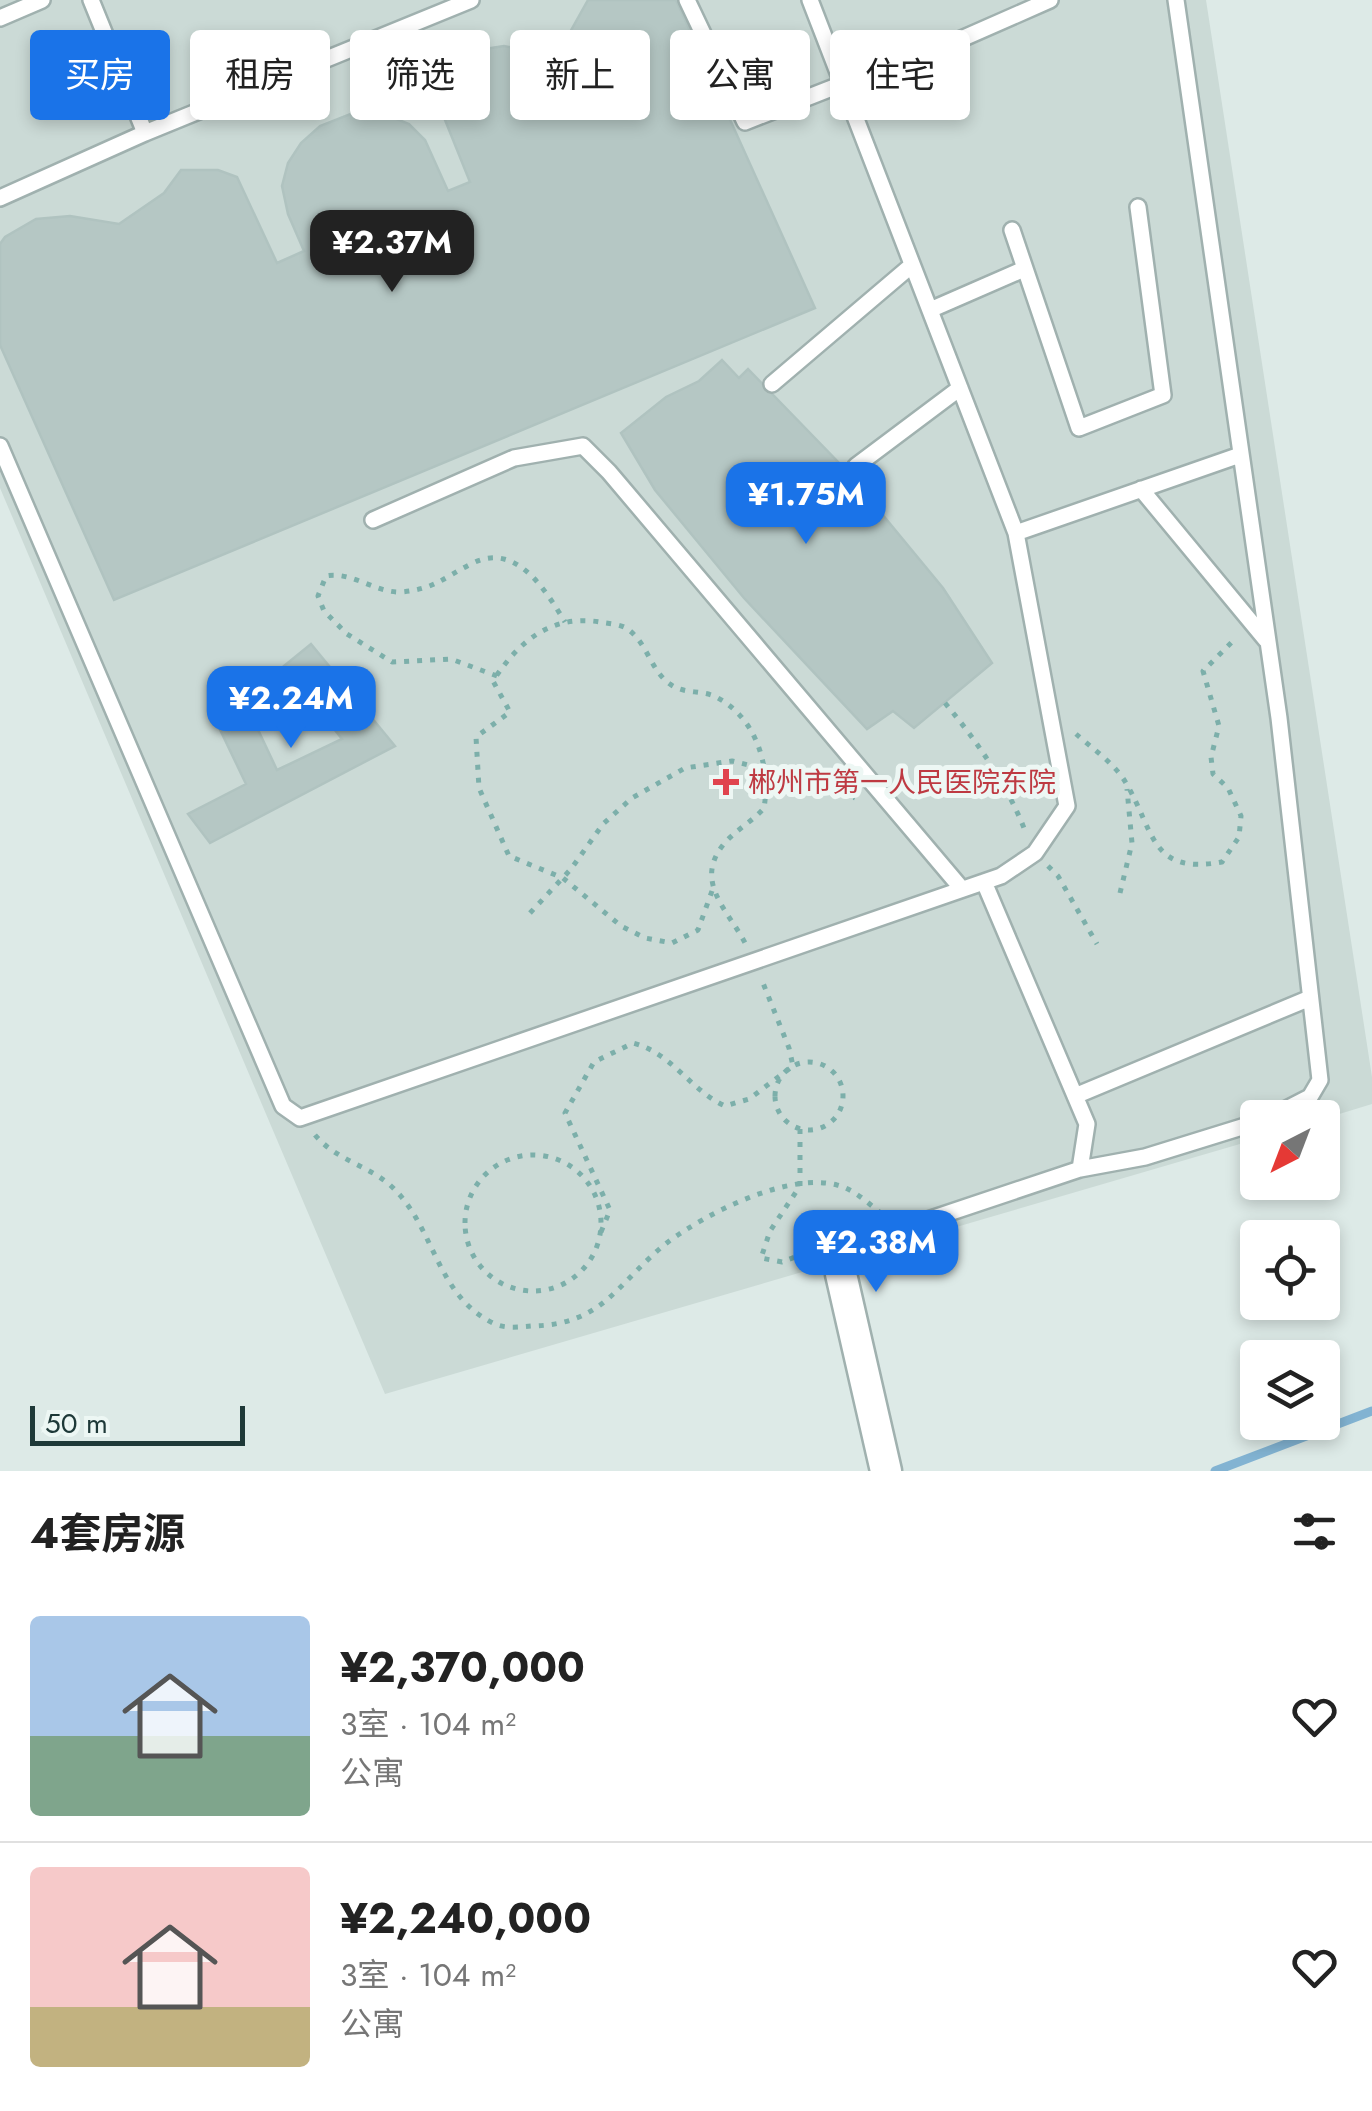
<!DOCTYPE html>
<html lang="zh">
<meta charset="utf-8">
<style>
:root{--surface:#fff;--page:#f6f6f6;--text:#222;--muted:#767676;--line:#e0e0e0;--accent:#1a73e8}
body{margin:0;font-family:Jost,"Noto Sans SC",sans-serif;background:var(--page);color:var(--text);height:100vh;display:flex;flex-direction:column;font-size:38px;white-space:nowrap}
*{box-sizing:border-box;margin:0}
p{font-size:32px;color:var(--muted)}
.icon{flex:none;width:55px;height:55px;fill:none;stroke:currentColor;stroke-width:2;stroke-linecap:round;stroke-linejoin:round}
.map{position:relative;height:1471px;overflow:hidden}
.side{display:flex;flex-direction:column;background:var(--surface);flex:1}
.side>*{flex:none}
.hud{position:absolute;left:30px;top:30px;width:1312px;height:90px;display:flex;gap:20px}
.needle{width:65px;rotate:222deg}
.buttons{position:absolute;left:1240px;top:1100px;display:grid;gap:20px}
.buttons a{display:grid;place-items:center;width:100px;height:100px;border-radius:10px;background:var(--surface);box-shadow:0 5px 15px #0003;font-size:50px}
.scale{position:absolute;left:30px;bottom:25px;width:215px;box-sizing:border-box;padding-left:10px;border:5px solid #1e3938;border-top:0;font-size:28px;line-height:35px;white-space:nowrap;color:#1e3938;-webkit-text-stroke:8px #edf7f4;paint-order:stroke}
.price{position:absolute;translate:-50% -85px;padding:0 22px;border-radius:20px;background:var(--accent);color:#fff;font-size:32px;line-height:65px;filter:drop-shadow(0 2px 5px #0008)}
.price::after{content:'';position:absolute;left:50%;top:60px;width:30px;height:22px;margin-left:-15px;background:inherit;clip-path:polygon(0 0,100% 0,50% 100%)}
.price.current{background:#222;color:#fff}
ul{padding:0;list-style:none}
li{display:flex;align-items:center;gap:30px;height:250px;padding:0 30px}
li+li{border-top:2px solid var(--line)}
li span{display:grid;place-items:center;flex:none;width:280px;height:200px;border-radius:10px;color:#555}
li>.icon{margin-inline-start:auto}
span .icon{width:120px;height:120px;fill:#fffc;stroke-width:1}
li b{font-size:42px}
h2{display:flex;justify-content:space-between;align-items:center;height:120px;padding:0 30px;font-size:42px}
.chip{padding:0 35px;border-radius:10px;background:var(--surface);box-shadow:0 5px 15px #0003;font-size:35px;line-height:90px}
.chip.current{background:var(--accent);color:#fff}
.map>svg:first-child{display:block}
.built{fill:#cbdad6}
.lines{fill:none;stroke-linecap:round;stroke-linejoin:round}
.stream{stroke:#82b3d2;stroke-width:9}
.building{fill:#b5c7c4;stroke:#b0c3c0;stroke-width:2.5}
.service-casing{stroke:#a0b1af;stroke-width:20}
.minor-casing{stroke:#a0b1af;stroke-width:35}
.path{stroke:#7cafaa;stroke-width:5;stroke-dasharray:5 8;stroke-linecap:butt}
.service{stroke:#fff;stroke-width:15}
.minor{stroke:#fff;stroke-width:30}
.health-dot{fill:#e0444e;stroke:#edf7f4;stroke-width:4}
.labels{text-anchor:middle;dominant-baseline:central;stroke-width:10;stroke-linejoin:round;paint-order:stroke}
.health-label{font-size:28px;fill:#be3a42;stroke:#edf7f4;text-anchor:start}
</style>
<div class="map">
<svg width="1372" height="1471" viewBox="0 0 1372 1471">
<rect width="100%" height="100%" fill="#ddeae7"/>
<path class="built" d="M0,0h1206l166,1077v27l-49,15 -65,-1 -1,21 -872,255 -385,-906z"/>
<g class="lines">
<path class="stream" d="M1215,1471l157,-60"/>
</g>
<path class="building" d="M588,0h88l139,308 -701,292 -114,-255v-101l5,-7 31,-18 34,-3 49,8 45,-31 17,-23h37l19,7 40,86 27,-12 -16,-37 -6,-28 6,-23 13,-20 19,-17 33,-13 36,3 20,8 16,16 23,51 22,-9 -33,-82 1,-17 16,-19 18,-13 32,-5 35,7 16,-6 10,-6z
M722,360l17,18 9,-9 96,99 99,120 49,75 -78,65 -21,-17 -26,18 -123,-131 -89,-108 -34,-57 45,-36 33,-16z
M311,644l84,102 -185,97 -22,-29 58,-30 -32,-67 30,-17 33,70 65,-31 -58,-73z"/>
<g class="lines">
<defs>
<path id="service" d="M687,0l58,122 97,-38 35,-8 173,-76
M1176,0l103,718 41,362 -10,17 -41,21
M0,18l42,-18
M145,133l326,-133
M0,198l145,-65 -54,-133
M1012,230l67,198 84,-33 -25,-188
M930,310l94,-41
M772,384l140,-119
M0,446l283,660 17,12 701,-242 34,-23 32,-47 -51,-273 -206,-533
M856,466l104,-78
M1141,489l125,151
M373,520l141,-62 69,-12 26,26 353,417
M1016,533l224,-78
M1075,1096l235,-98
M1080,1169l65,-12 113,-35
M841,1274l9,-28 230,-77 7,-45 -103,-242"/>
<path id="minor" d="M841,1274l45,197"/>
</defs>
<use href="#service" class="service-casing"/>
<use href="#minor" class="minor-casing"/>
<path class="path" d="M497,676l-46,-17 -59,3 -45,-28 -23,-23 -6,-15 8,-20c26,-5 49,17 75,16 34,-3 42,-14 70,-28 45,-24 75,27 94,58
M945,703c31,37 61,80 79,125
M1076,734c17,15 39,30 50,49 29,49 24,92 96,79l17,-25 2,-21 -13,-28 -15,-14 -2,-17 8,-31 -16,-55 33,-33
M1048,866l10,10 39,68
M712,891l-14,39 -26,13 -27,-5 -24,-12 -58,-48 -54,-22 -30,-68 -3,-51 34,-25 -17,-31c25,-39 58,-67 107,-59 9,2 22,2 29,8 19,15 22,41 41,54 13,10 30,6 44,12 42,20 57,70 50,112 -12,14 -30,23 -41,37 -30,38 7,67 23,100
M1120,893l12,-50 -5,-54
M530,913l41,-44 32,-45 29,-26 53,-30 47,-7 74,18 49,19
M775 1096a34 34 0 1 1 68 0a34 34 0 1 1-68 0Z
M800,1129v57l-30,45 -9,27 21,4 39,-15 5,3
M315,1135c21,25 52,30 75,50 45,40 45,110 103,138 11,6 26,4 38,3 74,-1 86,-44 137,-84 39,-29 120,-70 169,-57 17,4 32,19 45,29
M465 1223a68 68 0 1 1 136 0a68 68 0 1 1-136 0Z
M601,1232l9,-22 -45,-97 29,-51 39,-19c39,10 57,47 92,63l24,-7 44,-33 -4,-18 -28,-70"/>
<use href="#service" class="service"/>
<use href="#minor" class="minor"/>
</g>
<path class="health-dot" d="M721 767h10v10h10v10h-10v10h-10v-10h-10v-10h10z"/>
<g class="labels">
<g class="health-label">
<text x="748" y="782">郴州市第一人民医院东院</text>
</g>
</g>
</svg>
<div class="buttons">
<a><svg class="needle" viewBox="-14 -14 28 28"><path d="M0-13l5 13h-10z" fill="#e53935"/><path d="M0 13l5-13h-10z" fill="#767676"/></svg></a>
<a><svg class="icon" aria-label="locate" viewBox="0 0 24 24"><circle cx="12" cy="12" r="6"/><path d="M12 2v4M12 18v4M2 12h4M18 12h4"/></svg></a>
<a><svg class="icon" aria-label="layers" viewBox="0 0 24 24"><path d="M12 4l9 5-9 5-9-5zM3 14l9 5 9-5"/></svg></a>
</div>
<div class="scale">50 m</div>
<b class="price current" style="left:392px;top:295px">¥2.37M</b>
<b class="price" style="left:806px;top:547px">¥1.75M</b>
<b class="price" style="left:291px;top:751px">¥2.24M</b>
<b class="price" style="left:876px;top:1295px">¥2.38M</b>
<div class="hud">
<a class="chip current">买房</a>
<a class="chip">租房</a>
<a class="chip">筛选</a>
<a class="chip">新上</a>
<a class="chip">公寓</a>
<a class="chip">住宅</a>
</div>
</div>
<section class="side">
<h2>4套房源<svg class="icon" aria-label="filters" viewBox="0 0 24 24"><path d="M4 7h16M4 17h16"/><circle cx="9" cy="7" r="2"/><circle cx="15" cy="17" r="2"/></svg></h2>
<ul>
<li><span style="background:linear-gradient(#a9c7e8 60%,#7fa58c 0)"><svg class="icon" aria-label="home" viewBox="0 0 24 24"><path d="M3 11l9-7 9 7M6 9v11h12V9"/></svg></span><div><b>¥2,370,000</b><p>3室 · 104 m²</p><p>公寓</p></div><svg class="icon" aria-label="heart" viewBox="0 0 24 24"><path d="M12 20l-8-8c-3-5 5-10 8-4 3-6 11-1 8 4z"/></svg></li>
<li><span style="background:linear-gradient(#f6c9c9 70%,#c2b280 0)"><svg class="icon" aria-label="home" viewBox="0 0 24 24"><path d="M3 11l9-7 9 7M6 9v11h12V9"/></svg></span><div><b>¥2,240,000</b><p>3室 · 104 m²</p><p>公寓</p></div><svg class="icon" aria-label="heart" viewBox="0 0 24 24"><path d="M12 20l-8-8c-3-5 5-10 8-4 3-6 11-1 8 4z"/></svg></li>
</ul>
</section>
